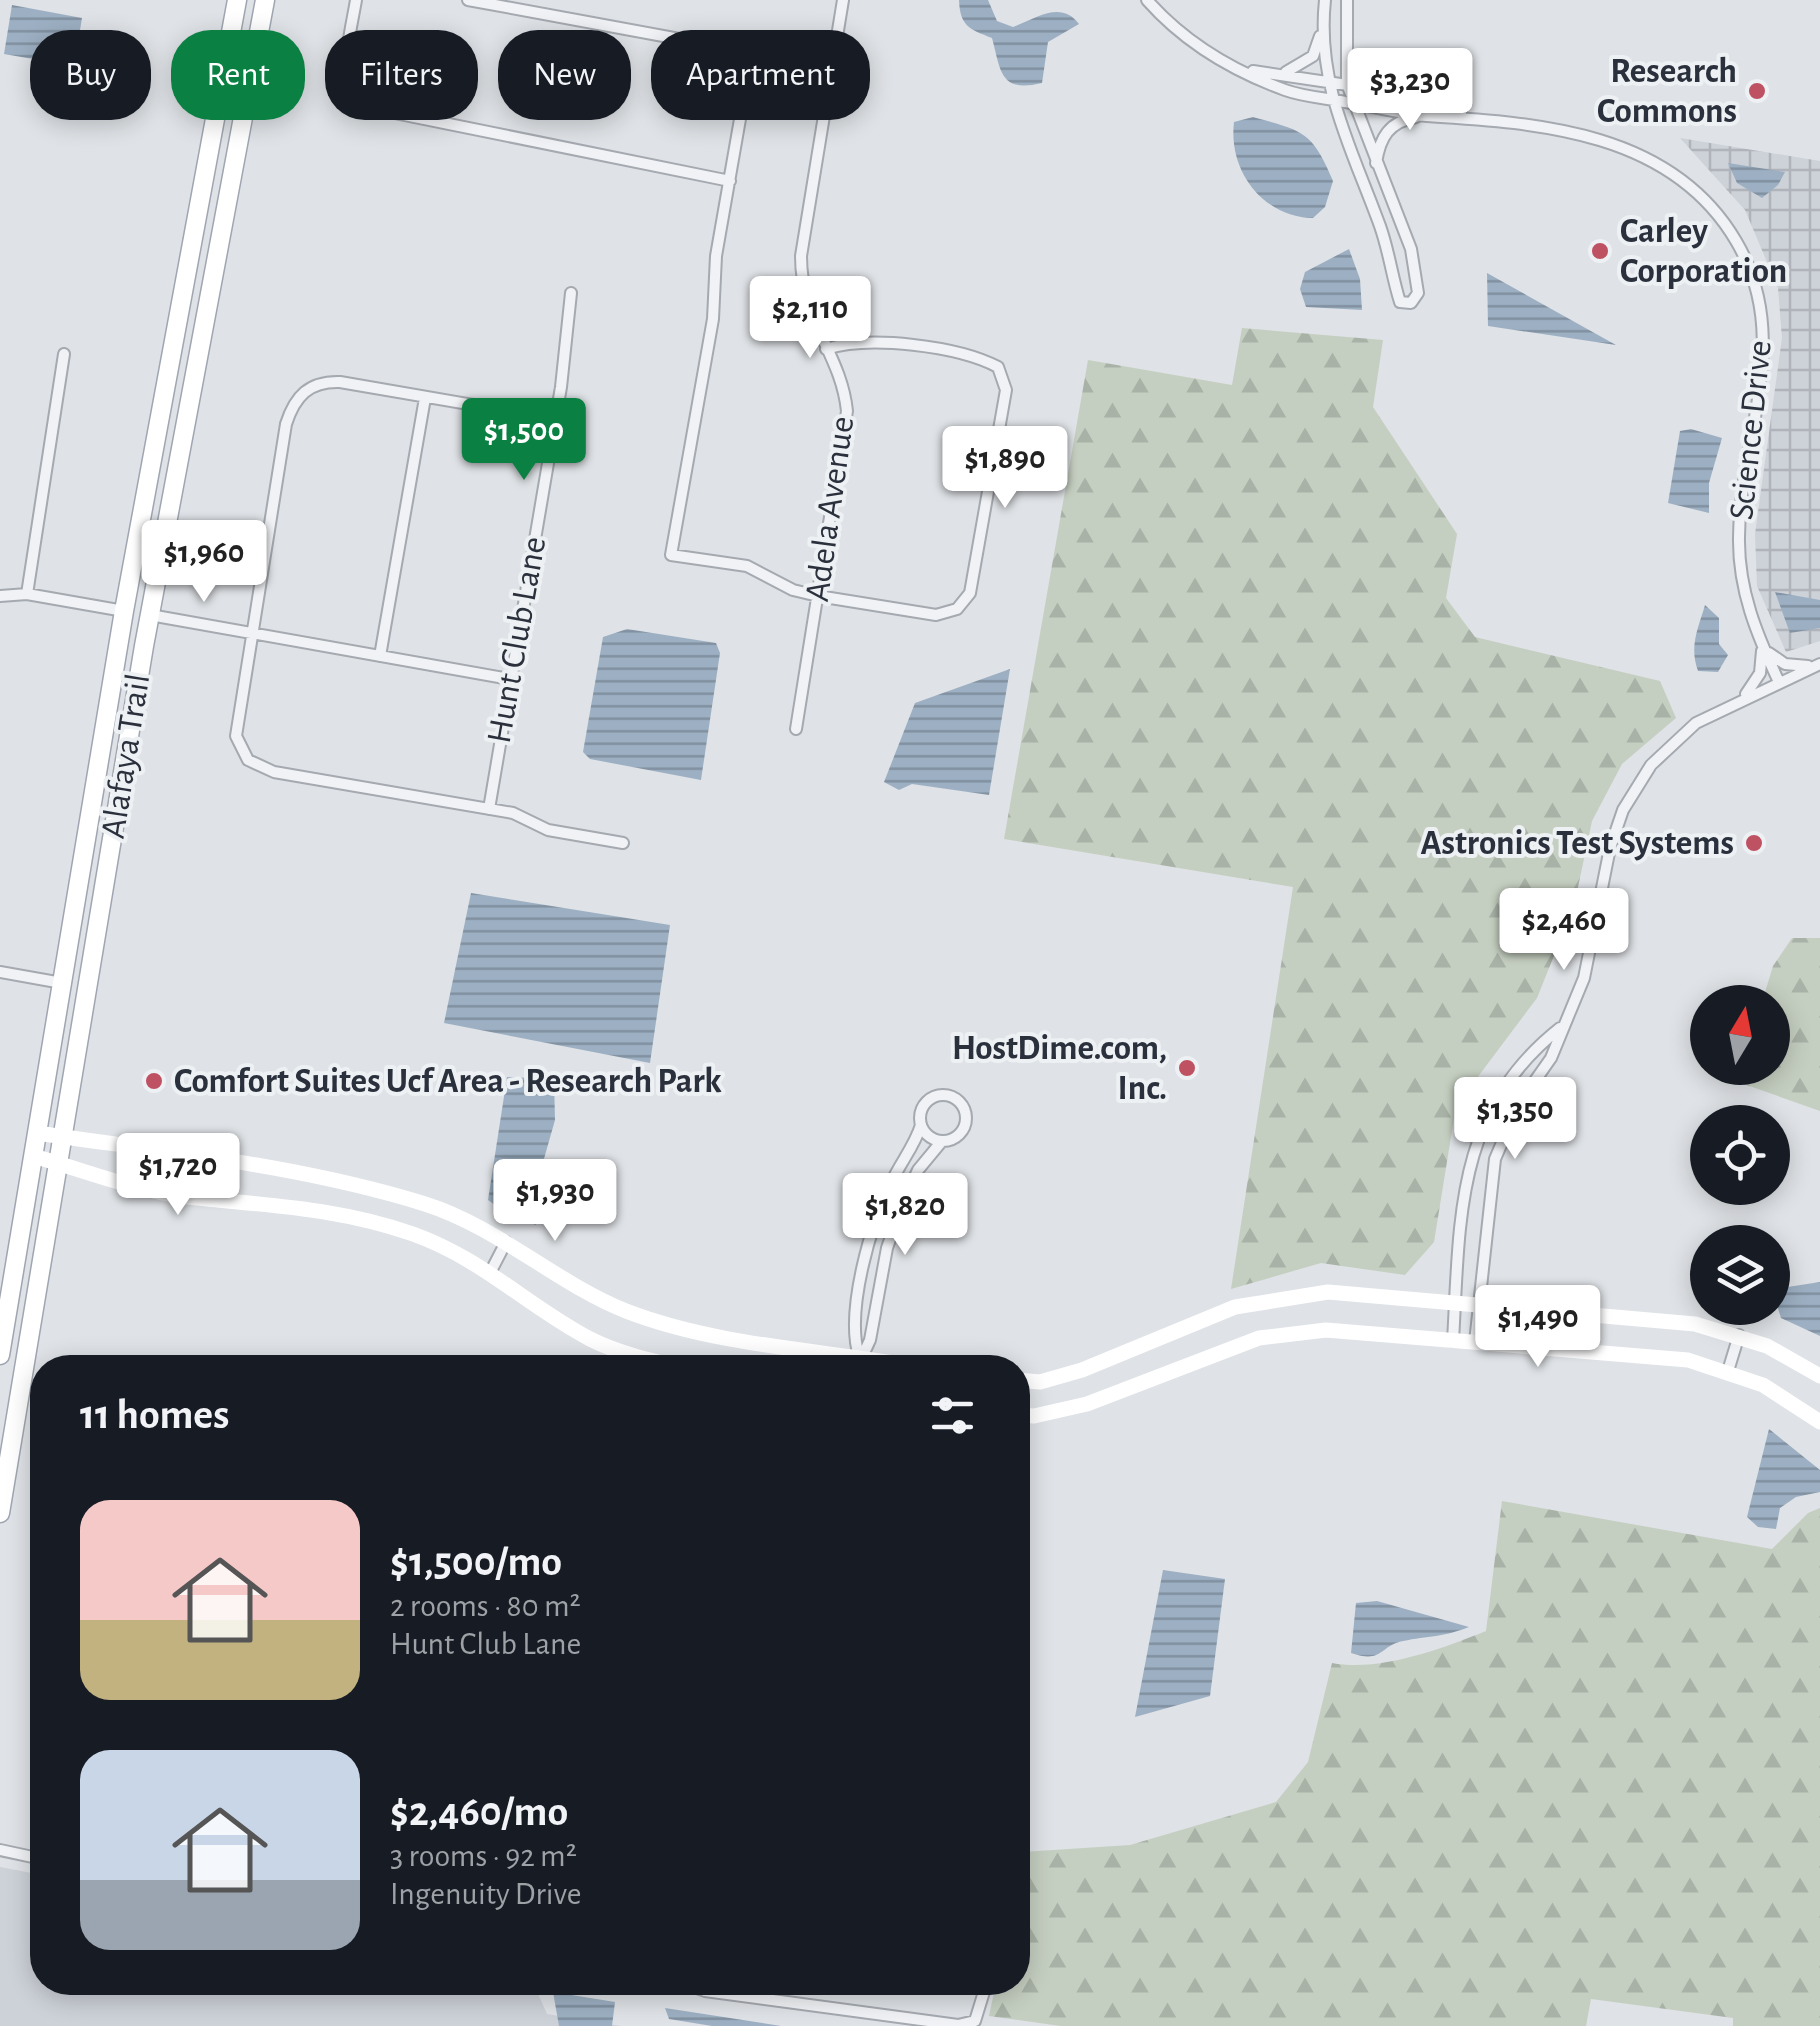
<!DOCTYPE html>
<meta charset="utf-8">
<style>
:root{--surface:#171b24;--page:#242831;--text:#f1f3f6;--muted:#9ea1a6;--accent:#0b8043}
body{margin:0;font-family:"Alegreya Sans",sans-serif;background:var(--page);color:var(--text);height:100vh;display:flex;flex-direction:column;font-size:38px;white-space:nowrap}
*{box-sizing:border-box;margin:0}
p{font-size:32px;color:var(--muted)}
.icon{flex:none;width:55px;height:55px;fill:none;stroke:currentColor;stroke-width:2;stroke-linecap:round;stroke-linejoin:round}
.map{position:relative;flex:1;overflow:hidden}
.sheet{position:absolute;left:30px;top:1355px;width:1000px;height:640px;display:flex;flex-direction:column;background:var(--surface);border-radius:40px;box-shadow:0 5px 25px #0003}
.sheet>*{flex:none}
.banner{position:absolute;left:30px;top:30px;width:1000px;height:90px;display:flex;gap:20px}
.needle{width:65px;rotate:10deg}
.controls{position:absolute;left:1690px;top:985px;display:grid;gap:20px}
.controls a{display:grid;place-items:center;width:100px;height:100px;border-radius:50%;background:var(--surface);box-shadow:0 5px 25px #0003;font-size:50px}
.price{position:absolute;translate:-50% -85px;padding:0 22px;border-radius:10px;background:#fff;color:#222;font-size:32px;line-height:65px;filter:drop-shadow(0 2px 5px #0008)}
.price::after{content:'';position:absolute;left:50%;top:60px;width:30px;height:22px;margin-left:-15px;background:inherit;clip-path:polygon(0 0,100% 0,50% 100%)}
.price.current{background:var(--accent);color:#fff}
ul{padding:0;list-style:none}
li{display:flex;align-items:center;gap:30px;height:250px;padding:0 50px}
li span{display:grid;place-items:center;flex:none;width:280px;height:200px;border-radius:30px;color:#555}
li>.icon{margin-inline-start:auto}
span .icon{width:120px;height:120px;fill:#fffc;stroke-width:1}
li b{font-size:42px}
h2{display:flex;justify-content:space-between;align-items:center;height:120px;padding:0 50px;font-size:42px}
.pill{padding:0 35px;border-radius:40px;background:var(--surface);box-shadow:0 5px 25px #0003;font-size:35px;line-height:90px}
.pill.current{background:var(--accent);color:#fff}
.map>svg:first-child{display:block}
.built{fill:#cdd1d8}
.industrial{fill:url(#industrial-grid)}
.forest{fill:url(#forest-firs)}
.water{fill:url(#water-rules)}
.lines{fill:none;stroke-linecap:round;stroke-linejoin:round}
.street-casing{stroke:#a5a9b0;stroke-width:14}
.primary-casing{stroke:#9fa6b1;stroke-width:21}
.street{stroke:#f1f2f5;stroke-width:10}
.secondary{stroke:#fff;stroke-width:15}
.primary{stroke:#fff;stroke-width:18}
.poi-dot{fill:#be5162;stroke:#eef1f4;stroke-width:4}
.labels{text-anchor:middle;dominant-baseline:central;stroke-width:8;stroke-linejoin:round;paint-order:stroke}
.poi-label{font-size:35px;font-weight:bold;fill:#2a303c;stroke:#eef1f4;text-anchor:end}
.street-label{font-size:35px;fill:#2a303c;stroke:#eef1f4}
</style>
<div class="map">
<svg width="1820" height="2026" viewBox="0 0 1820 2026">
<defs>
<pattern id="industrial-grid" width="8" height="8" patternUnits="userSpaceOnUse" patternTransform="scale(2.5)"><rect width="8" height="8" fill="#cdd1d8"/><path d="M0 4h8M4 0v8" fill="none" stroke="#b0b4ba"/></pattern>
<pattern id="forest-firs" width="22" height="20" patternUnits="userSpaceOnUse" patternTransform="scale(2.5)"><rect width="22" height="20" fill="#c5cfc1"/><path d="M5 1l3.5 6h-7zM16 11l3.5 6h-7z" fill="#a9b2a7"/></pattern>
<pattern id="water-rules" width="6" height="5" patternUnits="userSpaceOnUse" patternTransform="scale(2.5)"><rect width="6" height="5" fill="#9db0c3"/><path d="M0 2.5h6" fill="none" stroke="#8090a0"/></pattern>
</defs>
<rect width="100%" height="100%" fill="#dfe2e6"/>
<path class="built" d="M0,1867l42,8v107l484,1 9,4 12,27 74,12h-621z"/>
<path class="industrial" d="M1680,138l140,23v480l-34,11 -29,-66 -2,-52 27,-196 -4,-50 -33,-78z"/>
<path class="forest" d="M1242,328l141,12 -10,67 84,127 -11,64 29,39 185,44 16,37 -54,46 -30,57 -18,85 -37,92 -81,108 -22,136 -29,33 -84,-12 -90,26 62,-402 -289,-48 84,-479 144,25z
M1792,938h28v173l-82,-29 4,-14h30v-66h-10l11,-36z
M1502,1501l270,48 36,-36 12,-5v518h-87v-8l-142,-19 -5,27h-525l-72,-10 7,-33 22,-1v-106l4,-24 108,-7 146,-43 32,-40 24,-99c48,9 109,-14 154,-32z"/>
<path class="water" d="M959,0h29l9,21 16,6c24,-9 48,-27 66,-3l-31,18 -6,41c-42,10 -41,-11 -50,-45 -23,-9 -32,-12 -33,-38z
M12,5l70,13 -8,48 -70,-12z
M1253,117c51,14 59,14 80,64l-8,26 -12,11c-49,-1 -85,-46 -79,-96z
M1728,163l57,9 -7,13 -16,13 -25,-15z
M1349,249l11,30 2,31 -56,-3 -6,-18 5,-17z
M1487,273l129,72 -128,-19z
M1691,429l31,9 -13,45v30l-41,-10 12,-72z
M1775,592l45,8v28l-30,5z
M1705,605l14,13v26l9,11 -10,17 -20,-1c-9,-25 0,-42 7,-66z
M627,629l89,14 4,10 -19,127 -111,-21 -7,-7 20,-115z
M1010,669l-21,126 -77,-11 -13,6 -15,-8 31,-79z
M471,893l199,32 -20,138 -206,-40z
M507,1077l47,2 1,41 -21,74 2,31 -26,-9 -22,-16z
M1820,1282v54l-39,-18 -7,-22 7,-8z
M1769,1429l51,41v22l-24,5 -16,11 -4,21 -18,-2 -11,-10z
M1163,1570l62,9 -15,117 -75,21z
M1377,1601l92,26c-25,10 -41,9 -66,14 -24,5 -20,23 -52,12l5,-50z
M553,1992l62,10 -3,24h-53z
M665,2008l116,18h-69l-43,-7z"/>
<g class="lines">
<defs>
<path id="street" d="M356,0c-6,37 -19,74 4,106l370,75
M468,0l244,45 18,12 12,19 1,26 -27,154 -3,63 -42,236 76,11 46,24 25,6 118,19 21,-6 13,-16 36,-203 -8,-23c-40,-21 -129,-32 -172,-18
M1147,0c37,42 86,71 138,90 19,7 41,8 60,12 27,4 55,12 82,14 114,7 245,16 309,125 58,98 4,194 3,296 -1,53 18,98 40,145
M1325,0c-9,84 27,149 55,226 9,25 12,51 20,76l11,1 7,-10 -7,-44 -64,-165v-84
M1253,71l162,24 46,17
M1286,72l27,-16 7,-20
M1376,163c4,-26 13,-41 40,-46
M555,419l-215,-37c-31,-1 -45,14 -54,42l-50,312 12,24 26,12 239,41 35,17 75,13
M27,594l37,-240
M0,596l27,-2 97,17
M150,615l360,64
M1769,653l16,11 23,2
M380,656l45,-258
M1746,694l14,-21 2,-22
M796,729l51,-318c-6,-58 -46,-89 -46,-155l42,-256
M489,809l72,-422 10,-94
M0,972l62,11
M920 1118a23 23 0 1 1 46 0a23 23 0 1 1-46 0Z
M491,1271l15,-29
M1453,1341c7,-123 2,-230 107,-313
M1475,1342l20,-183 23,-54 33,-47 33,-80 26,-130 13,-38 28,-45 45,-42 124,-59
M859,1356c-14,-45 12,-133 33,-175 9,-19 23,-36 29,-56
M857,1368l13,-28 17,-92 16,-46 15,-32 24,-29
M1728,1371l11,-36
M1018,1821l5,-42
M0,1850l42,9
M680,1982l25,9 253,34 17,-4 12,-39"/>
<path id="primary" d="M0,1355l124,-744 113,-611
M0,1513l144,-867 121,-646"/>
</defs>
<use href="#street" class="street-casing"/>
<use href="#primary" class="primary-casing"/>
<use href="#street" class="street"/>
<path class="secondary" d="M37,1133c129,19 262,32 388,71 73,23 131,79 201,107 93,36 200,39 298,57
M33,1156c51,14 102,35 155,41 80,9 147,10 225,37 70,25 114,72 177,105 30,15 62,22 95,29
M1018,1380l22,2 42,-12 153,-63 93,-15 367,32 72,22 53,30
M1018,1415l16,1 53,-12 172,-66 67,-8 362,30 75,25 57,37"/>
<use href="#primary" class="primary"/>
</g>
<g class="poi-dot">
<circle cx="1757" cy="91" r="10"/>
<circle cx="1600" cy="251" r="10"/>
<circle cx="1754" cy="843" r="10"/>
<circle cx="1187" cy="1068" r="10"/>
<circle cx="154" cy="1081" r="10"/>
</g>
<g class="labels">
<g class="poi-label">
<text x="1737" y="71">Research<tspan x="1737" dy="40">Commons</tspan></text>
<text x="1620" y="231" text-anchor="start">Carley<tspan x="1620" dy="40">Corporation</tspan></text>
<text x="1734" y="843">Astronics Test Systems</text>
<text x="1167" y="1048">HostDime.com,<tspan x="1167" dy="40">Inc.</tspan></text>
<text x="174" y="1081" text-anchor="start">Comfort Suites Ucf Area - Research Park</text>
</g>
<g class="street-label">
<text transform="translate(1751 430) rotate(-84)">Science Drive</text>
<text transform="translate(830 509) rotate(-82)">Adela Avenue</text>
<text transform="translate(517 640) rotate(-80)">Hunt Club Lane</text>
<text transform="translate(126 756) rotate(-81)">Alafaya Trail</text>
</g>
</g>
</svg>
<div class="controls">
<a><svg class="needle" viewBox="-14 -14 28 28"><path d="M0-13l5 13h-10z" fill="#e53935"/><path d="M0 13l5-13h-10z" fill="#9ea1a6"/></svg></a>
<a><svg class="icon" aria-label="locate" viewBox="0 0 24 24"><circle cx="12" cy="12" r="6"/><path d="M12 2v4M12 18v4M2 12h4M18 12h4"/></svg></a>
<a><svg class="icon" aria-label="layers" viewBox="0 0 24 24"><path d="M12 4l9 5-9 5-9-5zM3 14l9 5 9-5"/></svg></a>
</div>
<b class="price" style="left:1410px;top:133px">$3,230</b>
<b class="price" style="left:810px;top:361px">$2,110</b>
<b class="price current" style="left:524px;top:483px">$1,500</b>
<b class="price" style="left:1005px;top:511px">$1,890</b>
<b class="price" style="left:204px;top:605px">$1,960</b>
<b class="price" style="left:1564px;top:973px">$2,460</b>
<b class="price" style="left:1515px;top:1162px">$1,350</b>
<b class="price" style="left:178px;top:1218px">$1,720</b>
<b class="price" style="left:555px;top:1244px">$1,930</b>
<b class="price" style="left:905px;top:1258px">$1,820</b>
<b class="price" style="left:1538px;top:1370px">$1,490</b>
<div class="banner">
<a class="pill">Buy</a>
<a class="pill current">Rent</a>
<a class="pill">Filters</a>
<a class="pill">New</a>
<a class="pill">Apartment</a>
</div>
<section class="sheet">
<h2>11 homes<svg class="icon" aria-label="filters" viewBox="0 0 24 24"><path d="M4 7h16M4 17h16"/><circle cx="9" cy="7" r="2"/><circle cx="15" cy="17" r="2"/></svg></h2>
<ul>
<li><span style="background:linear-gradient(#f6c9c9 60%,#c2b280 0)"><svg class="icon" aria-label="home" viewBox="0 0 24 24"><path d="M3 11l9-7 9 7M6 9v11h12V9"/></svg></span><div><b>$1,500/mo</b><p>2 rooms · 80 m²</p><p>Hunt Club Lane</p></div></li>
<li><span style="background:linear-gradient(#c9d6e8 65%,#9aa5b1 0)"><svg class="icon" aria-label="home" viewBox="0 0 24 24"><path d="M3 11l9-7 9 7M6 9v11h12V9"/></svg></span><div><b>$2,460/mo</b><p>3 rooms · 92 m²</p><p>Ingenuity Drive</p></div></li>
</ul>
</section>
</div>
